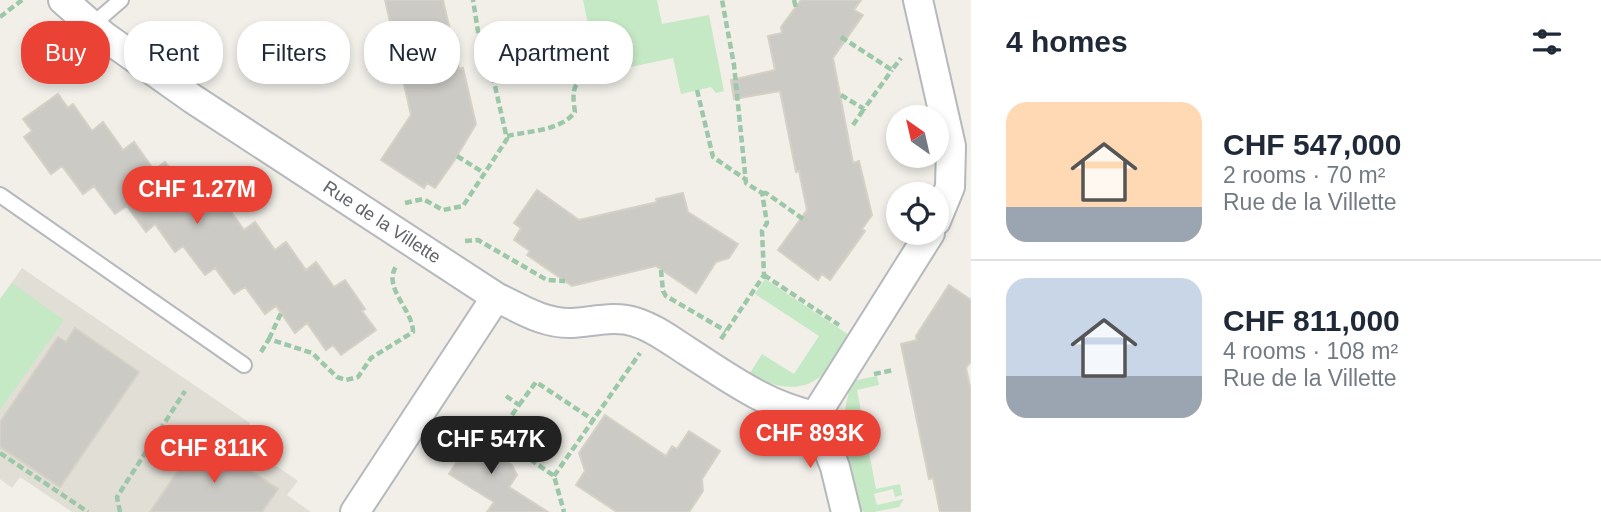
<!DOCTYPE html>
<meta charset="utf-8">
<style>
:root{--surface:#fff;--page:#f6f6f7;--text:#1f2937;--muted:#747a83;--line:#e0e1e3;--accent:#ea4335}
body{margin:0;font-family:Helvetica,sans-serif;background:var(--page);color:var(--text);height:100vh;display:flex;flex-direction:column;font-size:26px;white-space:nowrap}
*{box-sizing:border-box;margin:0}
p{font-size:23px;color:var(--muted)}
.icon{flex:none;width:38px;height:38px;fill:none;stroke:currentColor;stroke-width:2;stroke-linecap:round;stroke-linejoin:round}
.map{position:relative;flex:1;overflow:hidden}
.details{display:flex;flex-direction:column;background:var(--surface);width:630px}
.details>*{flex:none}
.hud{position:absolute;left:21px;top:21px;width:665px;height:63px;display:flex;gap:14px}
.needle{width:46px;rotate:326deg}
.buttons{position:absolute;left:886px;top:105px;display:grid;gap:14px}
.buttons a{display:grid;place-items:center;width:63px;height:63px;border-radius:50%;background:var(--surface);box-shadow:0 4px 10px #0003;font-size:35px}
.price{position:absolute;translate:-50% -60px;padding:0 16px;border-radius:24px;background:var(--accent);color:#fff;font-size:23px;line-height:46px;filter:drop-shadow(0 2px 4px #0008)}
.price::after{content:'';position:absolute;left:50%;top:42px;width:21px;height:16px;margin-left:-10px;background:inherit;clip-path:polygon(0 0,100% 0,50% 100%)}
.price.active{background:#222;color:#fff}
ul{padding:0;list-style:none}
li{display:flex;align-items:center;gap:21px;height:175px;padding:0 35px}
li+li{border-top:2px solid var(--line)}
li span{display:grid;place-items:center;flex:none;width:196px;height:140px;border-radius:21px;color:#555}
li>.icon{margin-inline-start:auto}
span .icon{width:84px;height:84px;fill:#fffc;stroke-width:1}
li b{font-size:30px}
h2{display:flex;justify-content:space-between;align-items:center;height:84px;padding:0 35px;font-size:30px}
.tag{padding:0 24px;border-radius:28px;background:var(--surface);box-shadow:0 4px 10px #0003;font-size:24px;line-height:63px}
.tag.active{background:var(--accent);color:#fff}
main{display:flex;flex:1;min-height:0}
.map>svg:first-child{display:block}
.education{fill:#e1ded6}
.green{fill:#c5e8c5}
.building{fill:#cccac5;stroke:#d6d1c6;stroke-width:2}
.lines{fill:none;stroke-linecap:round;stroke-linejoin:round}
.lane-casing{stroke:#b5b8bc;stroke-width:18}
.street-casing{stroke:#b5b8bc;stroke-width:32}
.path{stroke:#9cc7a9;stroke-width:4.5;stroke-dasharray:7 3.5;stroke-linecap:butt}
.lane{stroke:#fff;stroke-width:14}
.street{stroke:#fff;stroke-width:28}
.labels{text-anchor:middle;dominant-baseline:central;stroke-width:5;stroke-linejoin:round;paint-order:stroke}
.street-label{font-size:18px;fill:#5f6368;stroke:#fff}
</style>
<main>
<div class="map">
<svg width="971" height="512" viewBox="0 0 971 512">
<rect width="100%" height="100%" fill="#f1efe8"/>
<path class="education" d="M22,268l228,155 -11,17 59,41 -11,14 24,17h-239l-52,-35 -8,11 -12,-9v-180z"/>
<path class="green" d="M583,0h74l5,24 47,-9 15,76 -8,2 -5,-6 -30,7 -8,-36 -75,16z
M765,279l84,56c-8,12 -15,26 -24,37 -21,23 -52,16 -75,1l12,-19 32,20 25,-38 -64,-42z
M12,283l52,37 -64,90v-111z
M877,376l2,9 -22,5 19,99 24,-5 2,11 -7,2 -2,-8 -19,5 3,11 27,-6 -5,8 -25,5h-10l-7,-4c-10,-49 -21,-77 -5,-127z"/>
<path class="building" d="M385,0h58l16,69 4,-1 13,56 -22,37 -19,27 -8,-5 -3,5 -43,-28 30,-45z
M801,0h60l-7,10 9,5 -30,43 20,105 6,-2 13,54 -10,14 3,2 -35,49 -8,-6 -4,6 -40,-30 29,-40 -8,-39 -3,1 -16,-81 -46,8 -3,-19 44,-10 -7,-34 14,-3 -1,-6z
M58,94l10,14 5,-4 19,27 11,-9 20,28 11,-8 20,28 11,-8 20,28 10,-7 19,26 10,-7 20,28 11,-8 20,28 11,-8 20,28 10,-8 18,25 11,-7 20,29 -3,2 14,19 -35,25 -8,-10 -7,5 -19,-27 -12,10 -19,-27 -11,8 -20,-27 -11,7 -19,-26 -10,7 -22,-29 -8,6 -20,-28 -9,8 -19,-26 -12,8 -21,-28 -11,8 -21,-28 -11,8 -27,-37 8,-6 -9,-12z
M537,190l42,30 78,-18 -1,-3 27,-6 5,19 50,32 -9,14 -13,4 -20,31 -40,-27 -84,20 -45,-31 3,-4 -16,-11 7,-12 -7,-5z
M949,285l22,15v61l-5,7 5,23v121h-31l-7,-34 -4,1 -28,-135 16,-4 -1,-4z
M75,328l64,44 -79,115 -60,-40v-25l58,-85 8,5z
M605,415l61,41 6,-10 5,3 12,-18 31,20 -18,28 1,12 -14,21h-72l-41,-27 9,-14 -6,-18z
M483,421l8,31 21,13 5,10 -8,12 39,25h-61l7,-10 -45,-28z
M201,437l77,52 -16,23h-112z"/>
<g class="lines">
<defs>
<path id="lane" d="M91,26l30,-26
M0,195l244,170"/>
<path id="street" d="M63,0l41,36 89,63 303,198c25,12 48,27 76,26 20,-1 43,-8 63,-1 19,6 35,18 52,29 42,27 78,54 128,65
M918,0l33,146 -1,41 -14,34
M815,416l115,-183
M815,416l20,51 11,45
M355,512l141,-215"/>
</defs>
<use href="#lane" class="lane-casing"/>
<use href="#street" class="street-casing"/>
<path class="path" d="M794,0l2,8
M0,17l22,-17
M841,37l51,33 9,-12
M524,43l30,21 -12,17 -16,-12 12,-16
M484,52l57,-13
M697,90l16,67 32,22
M841,95l23,14 28,-39
M853,125l11,-16
M507,136c21,-5 54,-5 68,-24 -4,-26 -1,-31 22,-40
M457,156l27,17
M762,193h4l40,28
M405,203l18,-4 20,11 20,-4 44,-67 -17,-75 -10,-20 -7,-44
M465,241l13,-1 69,40 18,1
M661,270l2,21 3,5 60,35
M764,275l75,50
M269,339l12,-26
M721,339l43,-64 -2,-44 5,-8 -5,-30 -16,-10 -12,-118 -12,-65
M261,352l8,-13 43,14 25,24 9,3 12,-3 13,-19 42,-26c0,-23 -32,-45 -16,-67
M874,374l20,-4
M506,396l13,9 -22,31 57,40 10,36
M519,405l17,-23 59,39
M0,453l88,59
M554,476l86,-123
M120,512l-3,-15 68,-106"/>
<use href="#lane" class="lane"/>
<use href="#street" class="street"/>
</g>
<g class="labels">
<g class="street-label">
<text transform="translate(382 222) rotate(33)">Rue de la Villette</text>
</g>
</g>
</svg>
<div class="buttons">
<a><svg class="needle" viewBox="-14 -14 28 28"><path d="M0-13l5 13h-10z" fill="#e53935"/><path d="M0 13l5-13h-10z" fill="#747a83"/></svg></a>
<a><svg class="icon" aria-label="locate" viewBox="0 0 24 24"><circle cx="12" cy="12" r="6"/><path d="M12 2v4M12 18v4M2 12h4M18 12h4"/></svg></a>
</div>
<b class="price" style="left:197px;top:226px">CHF 1.27M</b>
<b class="price" style="left:810px;top:470px">CHF 893K</b>
<b class="price active" style="left:491px;top:476px">CHF 547K</b>
<b class="price" style="left:214px;top:485px">CHF 811K</b>
<div class="hud">
<a class="tag active">Buy</a>
<a class="tag">Rent</a>
<a class="tag">Filters</a>
<a class="tag">New</a>
<a class="tag">Apartment</a>
</div>
</div>
<section class="details">
<h2>4 homes<svg class="icon" aria-label="filters" viewBox="0 0 24 24"><path d="M4 7h16M4 17h16"/><circle cx="9" cy="7" r="2"/><circle cx="15" cy="17" r="2"/></svg></h2>
<ul>
<li><span style="background:linear-gradient(#ffd9b3 75%,#9aa5b1 0)"><svg class="icon" aria-label="home" viewBox="0 0 24 24"><path d="M3 11l9-7 9 7M6 9v11h12V9"/></svg></span><div><b>CHF 547,000</b><p>2 rooms · 70 m²</p><p>Rue de la Villette</p></div></li>
<li><span style="background:linear-gradient(#c9d6e8 70%,#9aa5b1 0)"><svg class="icon" aria-label="home" viewBox="0 0 24 24"><path d="M3 11l9-7 9 7M6 9v11h12V9"/></svg></span><div><b>CHF 811,000</b><p>4 rooms · 108 m²</p><p>Rue de la Villette</p></div></li>
</ul>
</section>
</main>
